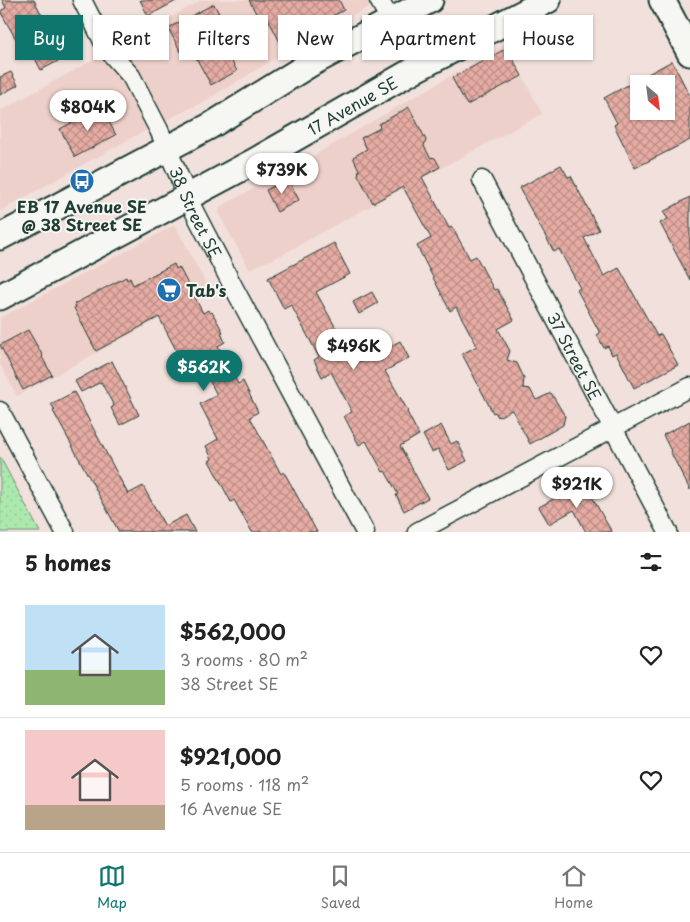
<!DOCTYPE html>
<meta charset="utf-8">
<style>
:root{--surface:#fff;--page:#f6f6f6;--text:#222;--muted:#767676;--line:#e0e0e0;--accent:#0f766e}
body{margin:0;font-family:"Playpen Sans",sans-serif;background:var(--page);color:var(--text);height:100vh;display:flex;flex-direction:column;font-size:19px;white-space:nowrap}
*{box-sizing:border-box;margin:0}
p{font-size:16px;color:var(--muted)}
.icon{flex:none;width:28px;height:28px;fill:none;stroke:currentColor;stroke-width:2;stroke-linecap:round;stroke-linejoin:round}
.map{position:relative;height:532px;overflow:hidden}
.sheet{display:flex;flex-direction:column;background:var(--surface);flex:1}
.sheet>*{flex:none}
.guide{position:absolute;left:15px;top:15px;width:660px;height:45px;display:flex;gap:10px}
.needle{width:32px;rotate:152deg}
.fabs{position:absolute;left:630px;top:75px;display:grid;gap:10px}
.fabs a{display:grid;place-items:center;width:45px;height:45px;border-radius:0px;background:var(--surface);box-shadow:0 1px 4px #0004;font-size:25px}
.price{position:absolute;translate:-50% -42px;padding:0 11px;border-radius:18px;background:#fff;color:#222;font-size:16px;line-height:32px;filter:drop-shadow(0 1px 2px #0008)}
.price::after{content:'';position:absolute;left:50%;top:30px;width:15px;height:11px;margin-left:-8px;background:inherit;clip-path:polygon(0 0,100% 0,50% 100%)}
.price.current{background:var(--accent);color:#fff}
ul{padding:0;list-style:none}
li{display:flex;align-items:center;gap:15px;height:125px;padding:0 25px}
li+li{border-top:1px solid var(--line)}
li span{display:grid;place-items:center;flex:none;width:140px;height:100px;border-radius:0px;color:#555}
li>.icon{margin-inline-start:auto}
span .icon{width:60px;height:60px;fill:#fffc;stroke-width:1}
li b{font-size:21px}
h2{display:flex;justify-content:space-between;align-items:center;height:60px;padding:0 25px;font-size:21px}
.tag{padding:0 18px;border-radius:0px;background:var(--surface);box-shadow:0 1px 4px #0004;font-size:18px;line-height:45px}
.tag.current{background:var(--accent);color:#fff}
.menu{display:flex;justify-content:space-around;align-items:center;height:70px;border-top:1px solid var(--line);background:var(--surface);font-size:14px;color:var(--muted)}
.menu a{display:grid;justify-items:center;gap:2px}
.menu .current{color:var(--accent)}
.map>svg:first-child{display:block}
.built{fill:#eed0ca}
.park{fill:url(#park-dots);stroke:#669372}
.building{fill:url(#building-cross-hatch);stroke:#1f3d34;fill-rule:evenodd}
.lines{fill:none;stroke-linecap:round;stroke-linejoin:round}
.minor-casing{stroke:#1f3d34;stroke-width:21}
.secondary-casing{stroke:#1f3d34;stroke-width:29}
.minor{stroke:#f6f6f2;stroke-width:18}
.secondary{stroke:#f6f6f2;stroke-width:25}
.labels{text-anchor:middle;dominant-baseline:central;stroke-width:4;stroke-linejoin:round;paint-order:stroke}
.street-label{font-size:16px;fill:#1f3d34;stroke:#f6f6f2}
.poi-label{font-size:16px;font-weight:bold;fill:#1f3d34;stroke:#f6f6f2}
</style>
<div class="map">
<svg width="690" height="532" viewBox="0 0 690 532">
<defs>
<pattern id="park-dots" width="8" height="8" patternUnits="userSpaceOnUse" patternTransform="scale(1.25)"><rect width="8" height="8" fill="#ace9af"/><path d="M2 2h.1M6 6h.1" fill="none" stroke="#94c997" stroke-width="1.8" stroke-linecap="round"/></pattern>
<pattern id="building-cross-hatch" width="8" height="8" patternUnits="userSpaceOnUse" patternTransform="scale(1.25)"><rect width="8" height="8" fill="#e6aca4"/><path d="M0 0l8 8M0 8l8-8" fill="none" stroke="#ba8d86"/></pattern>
</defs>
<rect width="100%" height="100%" fill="#f1e0db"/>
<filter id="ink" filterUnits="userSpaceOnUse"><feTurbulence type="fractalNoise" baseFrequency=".02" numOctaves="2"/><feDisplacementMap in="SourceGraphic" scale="10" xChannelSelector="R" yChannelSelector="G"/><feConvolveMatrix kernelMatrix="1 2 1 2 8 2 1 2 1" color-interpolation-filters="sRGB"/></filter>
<g filter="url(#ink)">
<path class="built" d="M202,0h180l-93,50 -84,51 -72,36 -133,74v-100z
M506,44l36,70 -209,112 -51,29 -33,14 -30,-55 1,-7 79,-43z
M175,225l35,66 -193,105 -17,-32v-46z"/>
<path class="park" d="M0,457l40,75h-40z"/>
<path class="building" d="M2,0h32l30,58 -23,12 -17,-33 -7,4 -17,-30 6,-3z
M140,0h38l-30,16z
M249,0h90l5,10 -63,34 -15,-29 -7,4z
M214,4l11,21 -10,6 22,40 -26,14 -21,-38 -9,5 -13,-24z
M507,48l15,28 -55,29 -15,-27z
M672,61l18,35v44l-55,28 -21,-43 3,-2 -13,-25zM639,84h27v27h-27z
M11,72l7,13 -18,10v-18z
M101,107l15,28 -41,22 -15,-28z
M409,107l17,33 -2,6 6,11 5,1 5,9 -18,10 27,51 3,-1 18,32 6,-3 18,34 3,-1 17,31 -16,9 12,22 -3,9 10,3 7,15 -1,10 7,1 6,11 15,-7 14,23 -2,9 -33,19 -18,-34 -14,7 -3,-5 -2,1 -31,-59 15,-8 -21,-39 -6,4 -33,-65 14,-8 -28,-51 -30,16 -15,-28 1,-5 -6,-13 14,-8 -6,-11 19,-10 -1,-4z
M561,165l7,12 3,-1 28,54 -15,8 20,38 15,-8 38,68 4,-2 17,31 -44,23 -18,-35 -4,2 -4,-9 -4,2 -7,-13 3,-2 -23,-43 3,-2 -21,-39 -5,3 -35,-64z
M288,179l11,21 -22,12 -11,-22z
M690,197v83l-30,-57 8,-4 -5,-7z
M334,243l16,31 -34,18 21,38 4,-2 19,34 40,-21 9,17 -24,13 23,40 -1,1 12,23 -19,11 28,52 -24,13 -8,-16 2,-1 -13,-23 -2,1 -17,-31 -7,4 -15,-29 8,-4 -21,-40 -9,5 -8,-17 5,-3 -28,-52 -7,4 -16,-31z
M174,264l2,5 3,-2 24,46 5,-3 2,3 2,-1 11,20 -2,1 4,9 -7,4 20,38 5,-3 15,31 -8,5 31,57 3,-2 33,60h-65l-18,-32 -3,2 -22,-41 3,-2 -6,-13 12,-7 -18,-35 17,-9 -20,-38 -10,6 -6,-11 -3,2 -19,-37 -63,34 -22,-43 2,-1 -2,-3 52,-27 1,3 3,-2 3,7z
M372,292l6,11 -19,11 -6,-12z
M28,330l15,26 -1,1 10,18 -29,15 -23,-45z
M112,361l27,54 -19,10 -9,-17 3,-2 -13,-24 -20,10 -6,-11z
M74,392l54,102 15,-8 22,40 21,-11 9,17h-76l-66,-121 2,-1 -4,-6z
M690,421v69l-20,-39h1l-8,-16z
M441,425l10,19 6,-3 10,20 -18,9 -11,-21 -6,3 -9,-17z
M584,482l18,33 10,17h-26l-12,-22 -25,14 -10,-17z"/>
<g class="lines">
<defs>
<g id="minor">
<path id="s1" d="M82,0l25,49 24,27 28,54 35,81 40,77 131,244"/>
<path d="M379,0l12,21"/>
<path id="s2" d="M482,180l186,352"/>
<path d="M0,411l65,121"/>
<path d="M417,532l273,-145"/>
</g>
<g id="secondary">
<path d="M662,0l28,53"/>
<path d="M0,237l210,-111 100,-62 120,-64"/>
<path id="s3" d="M0,297l255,-136 157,-90 136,-71"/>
</g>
</defs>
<use href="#minor" class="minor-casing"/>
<use href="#secondary" class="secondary-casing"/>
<use href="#minor" class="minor"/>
<use href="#secondary" class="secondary"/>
</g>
</g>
<defs>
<symbol id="bus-disc" viewBox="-11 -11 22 22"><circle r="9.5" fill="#1f6fb2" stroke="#f6f6f2"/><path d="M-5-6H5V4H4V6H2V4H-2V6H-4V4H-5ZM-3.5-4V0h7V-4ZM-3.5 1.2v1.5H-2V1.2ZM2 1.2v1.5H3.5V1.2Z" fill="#fff"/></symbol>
<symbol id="supermarket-disc" viewBox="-11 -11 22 22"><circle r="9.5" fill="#1f6fb2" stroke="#f6f6f2"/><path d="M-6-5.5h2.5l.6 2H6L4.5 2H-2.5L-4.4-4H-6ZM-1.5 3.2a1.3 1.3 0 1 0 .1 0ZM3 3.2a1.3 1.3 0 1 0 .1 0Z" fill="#fff"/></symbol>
</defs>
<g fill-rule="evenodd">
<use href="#bus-disc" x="68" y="167" width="28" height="28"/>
<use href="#supermarket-disc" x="155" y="276" width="28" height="28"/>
</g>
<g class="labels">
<g class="street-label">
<text stroke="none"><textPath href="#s3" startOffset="401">17 Avenue SE</textPath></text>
<text stroke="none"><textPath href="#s1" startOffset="242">38 Street SE</textPath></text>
<text stroke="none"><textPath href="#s2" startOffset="199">37 Street SE</textPath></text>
</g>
<g class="poi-label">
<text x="82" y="206">EB 17 Avenue SE<tspan x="82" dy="18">@ 38 Street SE</tspan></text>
<text x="186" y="290" text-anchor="start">Tab's</text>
</g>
</g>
</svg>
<div class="fabs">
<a><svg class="needle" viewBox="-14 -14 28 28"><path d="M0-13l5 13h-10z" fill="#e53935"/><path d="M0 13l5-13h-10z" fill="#767676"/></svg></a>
</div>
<b class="price" style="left:88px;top:132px">$804K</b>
<b class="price" style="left:282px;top:195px">$739K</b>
<b class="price" style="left:354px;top:371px">$496K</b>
<b class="price current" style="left:204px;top:392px">$562K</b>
<b class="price" style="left:577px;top:509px">$921K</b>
<div class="guide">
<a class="tag current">Buy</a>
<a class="tag">Rent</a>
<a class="tag">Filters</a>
<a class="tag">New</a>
<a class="tag">Apartment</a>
<a class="tag">House</a>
</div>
</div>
<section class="sheet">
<h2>5 homes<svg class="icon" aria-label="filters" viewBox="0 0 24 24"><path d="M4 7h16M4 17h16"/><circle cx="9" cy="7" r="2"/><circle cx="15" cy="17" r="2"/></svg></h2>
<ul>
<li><span style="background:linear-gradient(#bfe0f5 65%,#8fb573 0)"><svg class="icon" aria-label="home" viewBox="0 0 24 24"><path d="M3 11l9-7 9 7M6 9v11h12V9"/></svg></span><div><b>$562,000</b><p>3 rooms · 80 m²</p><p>38 Street SE</p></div><svg class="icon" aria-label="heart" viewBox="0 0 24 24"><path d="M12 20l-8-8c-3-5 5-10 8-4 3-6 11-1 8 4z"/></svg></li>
<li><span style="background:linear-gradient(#f6c9c9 75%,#b9a48a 0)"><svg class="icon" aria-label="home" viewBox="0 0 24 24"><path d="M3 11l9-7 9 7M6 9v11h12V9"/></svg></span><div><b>$921,000</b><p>5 rooms · 118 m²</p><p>16 Avenue SE</p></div><svg class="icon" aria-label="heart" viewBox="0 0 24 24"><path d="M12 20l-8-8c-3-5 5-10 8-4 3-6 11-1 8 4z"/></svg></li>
</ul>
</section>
<nav class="menu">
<a class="current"><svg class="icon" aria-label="map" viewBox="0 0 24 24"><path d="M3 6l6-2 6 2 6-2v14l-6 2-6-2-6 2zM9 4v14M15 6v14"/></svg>Map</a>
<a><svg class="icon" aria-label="saved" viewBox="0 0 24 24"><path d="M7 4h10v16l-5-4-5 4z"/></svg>Saved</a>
<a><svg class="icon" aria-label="home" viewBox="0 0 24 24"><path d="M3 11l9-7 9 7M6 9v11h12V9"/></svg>Home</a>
</nav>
